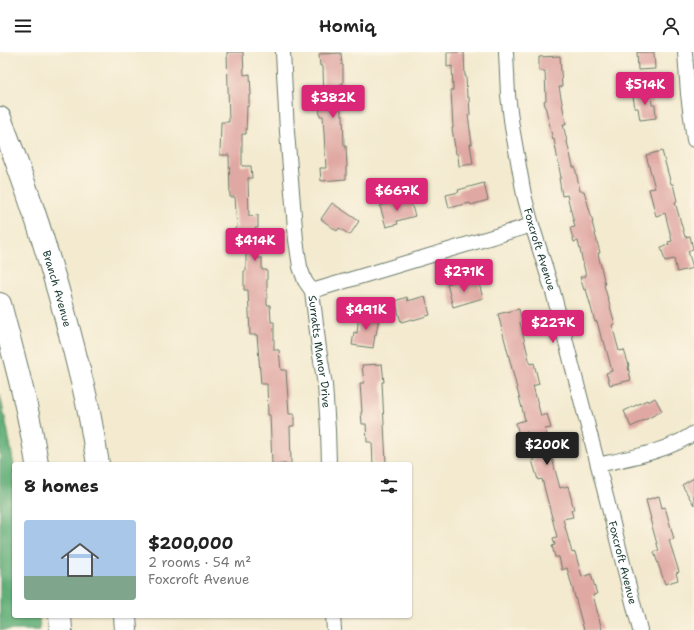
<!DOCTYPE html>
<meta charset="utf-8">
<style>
:root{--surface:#fff;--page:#f2f2f2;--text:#222;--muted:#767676;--line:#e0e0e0;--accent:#db2777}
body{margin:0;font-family:"Shantell Sans",sans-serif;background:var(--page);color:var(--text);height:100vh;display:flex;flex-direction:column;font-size:15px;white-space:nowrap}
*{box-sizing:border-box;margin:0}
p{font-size:13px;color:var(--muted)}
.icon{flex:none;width:22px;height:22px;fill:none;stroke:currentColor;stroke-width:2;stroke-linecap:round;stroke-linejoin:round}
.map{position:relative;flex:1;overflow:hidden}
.drawer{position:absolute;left:12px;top:410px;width:400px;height:156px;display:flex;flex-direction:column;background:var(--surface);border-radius:4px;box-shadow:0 1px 3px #0004}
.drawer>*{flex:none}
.price{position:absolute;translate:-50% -34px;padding:0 9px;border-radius:4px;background:var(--accent);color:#fff;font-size:13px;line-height:26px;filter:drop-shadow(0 1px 2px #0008)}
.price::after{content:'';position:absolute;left:50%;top:24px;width:12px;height:9px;margin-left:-6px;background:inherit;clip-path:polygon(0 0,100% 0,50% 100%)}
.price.on{background:#222;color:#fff}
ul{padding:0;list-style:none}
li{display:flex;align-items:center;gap:12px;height:100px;padding:0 12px}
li+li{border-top:1px solid var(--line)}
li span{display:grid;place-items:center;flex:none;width:112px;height:80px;border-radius:4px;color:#555}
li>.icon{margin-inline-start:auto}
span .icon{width:48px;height:48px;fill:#fffc;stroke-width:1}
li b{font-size:17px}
h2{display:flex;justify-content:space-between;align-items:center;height:48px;padding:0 12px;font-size:17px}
header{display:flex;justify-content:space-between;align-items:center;height:52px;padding:0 12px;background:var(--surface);font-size:18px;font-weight:600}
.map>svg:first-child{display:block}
.forest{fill:#62af78;stroke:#407656}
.building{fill:#e0a8a3}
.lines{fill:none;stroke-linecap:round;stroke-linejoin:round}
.minor-casing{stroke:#697a6a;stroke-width:16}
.motorway-casing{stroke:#697a6a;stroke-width:24}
.minor{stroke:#fff;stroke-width:14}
.motorway{stroke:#fff;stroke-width:22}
.labels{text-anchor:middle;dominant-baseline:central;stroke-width:3;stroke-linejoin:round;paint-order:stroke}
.street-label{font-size:11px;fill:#1f3d34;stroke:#fcf5e5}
</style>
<header><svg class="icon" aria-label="menu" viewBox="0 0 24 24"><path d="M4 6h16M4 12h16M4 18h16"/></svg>Homiq<svg class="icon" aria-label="person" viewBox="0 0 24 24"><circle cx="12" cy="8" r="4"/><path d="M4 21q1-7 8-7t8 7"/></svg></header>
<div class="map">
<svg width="694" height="578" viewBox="0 0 694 578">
<rect width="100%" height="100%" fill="#fcf5e5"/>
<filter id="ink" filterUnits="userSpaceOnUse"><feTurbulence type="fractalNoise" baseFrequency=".025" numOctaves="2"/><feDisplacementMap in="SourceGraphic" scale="8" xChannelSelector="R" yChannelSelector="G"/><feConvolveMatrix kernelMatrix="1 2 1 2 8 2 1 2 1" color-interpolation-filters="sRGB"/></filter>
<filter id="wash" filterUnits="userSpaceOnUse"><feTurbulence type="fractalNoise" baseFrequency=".012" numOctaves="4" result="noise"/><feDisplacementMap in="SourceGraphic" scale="16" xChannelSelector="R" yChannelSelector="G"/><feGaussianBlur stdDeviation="0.9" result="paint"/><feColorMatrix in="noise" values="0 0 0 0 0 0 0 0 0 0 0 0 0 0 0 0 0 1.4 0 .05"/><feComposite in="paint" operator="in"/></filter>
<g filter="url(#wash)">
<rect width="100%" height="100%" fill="#f3eacf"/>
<path class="forest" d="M0,342l8,38 6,34v150h25l1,14h-40z"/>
<g id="blocks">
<path class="building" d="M227,0h16l1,23 6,-1 1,21h-2v11h-2l-1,28h-4v32h9l1,12h-4l1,38 9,-1v13h-3l1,30h6v12h5v35h3l1,17h3v28h5l2,20h5l3,44h5v12h-4l1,38h-19l-2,-49h-2l-1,-31h-6l-4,-49h-7l-2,-45h-4v-19h2v-24h-10l-1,-19h2l-2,-31h-5l-1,-42h-9l1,-33h8z
M447,0h17l1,24h1l1,21h2l1,18h-2l4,29h-2l3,20 -14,2 -1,-12h-2l-4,-26h1l-2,-38h2l-1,-24 -5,1z
M637,0h17l1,17 -17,1z
M341,1l1,12h1v19h-3l1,31h2l1,31h2l1,21h-1v12l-25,2 -1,-13h6l-3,-52h-3l-1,-13h5l-1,-37h-3l-1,-12z
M560,4l2,31h-3l7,37h-3l7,31v-1l3,13h2l5,24h4l9,31h-1l8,31h-2l7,32h-1l11,39 -3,1 7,26 5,-1 5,16 -1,1 3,13 -21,5 -4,-12 6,-2 -8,-30h-2l-5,-20 -2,1 -9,-33 -2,1 -4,-13 6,-1 -8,-35 -4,1 -4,-14 5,-1 -8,-32 -5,1 -3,-18h2l-7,-39 -1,1 -9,-39 2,-1 -1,-29h-6v-14z
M651,41l1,12h3l1,13 -16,2 -2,-12h-3l-2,-12z
M662,99l9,33h2l4,17 -2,1 10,35 5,-1 3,13 -5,2 5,17 -16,4 -3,-13 -9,2 -4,-14 8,-2 -1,-3 4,-1 -7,-28 -9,3 -7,-27 6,-1 -9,-33z
M484,131l4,17 -17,5 -1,-2 -21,5 -3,-13 13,-3 -1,-2z
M409,145l6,19 -18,5 1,3 -12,3 -6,-21z
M332,151l27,18 -9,14 -11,-7 -2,3 -16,-12z
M460,228l1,5 17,-5 5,18 -30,9 -6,-23z
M425,244l5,19 -17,5 -1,-1 -11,3 -6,-21 12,-4 1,4z
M519,257l3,12 -2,1 10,42 4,-1 5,21 -6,2 8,30 6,-2 4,14 -6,1 7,26h-1l9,33 8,-2 6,24h-3l2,7 -10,2 9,34 3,-1 7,25 9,-3 6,20 -4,1 9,35h-18l-17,-62 -5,2 -3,-13h-4l-3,-11 3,-1 -2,-7 4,-1 -15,-58 -4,1 -6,-20h3l-8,-28 -8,3 -3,-12 9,-3 -27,-106z
M359,262l20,3 -3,18h-1l-2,13 -21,-3 2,-13 3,1z
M382,312l2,18h-2l4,82h-13l-1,-22h-5l-1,-18h-4l-1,-12h1l-2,-29h4l-2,-18z
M655,346l7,13 -31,16 -7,-16 23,-11 1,2z
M694,426v27l-12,-20z
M659,444l3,12 3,-1 9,32 -5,1 10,32 -3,1 2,7 -13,4 -11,-32 5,-1 -9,-32h1l-5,-19z"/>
</g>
</g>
<g filter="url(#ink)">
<use href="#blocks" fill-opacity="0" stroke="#697a6a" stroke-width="1"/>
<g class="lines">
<defs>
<g id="minor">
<path id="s1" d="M283,0l4,80 9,108 4,27 5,14 7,10 7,58 6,36 3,45 1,34"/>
<path id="s2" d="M506,0l2,43 4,32 12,68 8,30 21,67 45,173 42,165"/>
<path d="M685,0l3,42 6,46"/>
<path d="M312,239l220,-66"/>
<path d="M598,413c31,-7 71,-14 96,-32"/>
<path d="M333,564l1,14"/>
</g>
<g id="motorway">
<path id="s3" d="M0,66c33,84 60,172 81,260 8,28 12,57 17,86"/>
<path d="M0,252c14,53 29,106 37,160"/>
<path d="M60,564l1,14"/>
<path d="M125,564l1,14"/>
</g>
</defs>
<use href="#minor" class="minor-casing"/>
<use href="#motorway" class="motorway-casing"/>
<use href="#minor" class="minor"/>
<use href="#motorway" class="motorway"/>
</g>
</g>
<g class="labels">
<g class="street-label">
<text stroke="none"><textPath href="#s2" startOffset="201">Foxcroft Avenue</textPath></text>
<text stroke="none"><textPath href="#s3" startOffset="180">Branch Avenue</textPath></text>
<text stroke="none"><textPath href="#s1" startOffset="304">Surratts Manor Drive</textPath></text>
<text stroke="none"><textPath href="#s2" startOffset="525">Foxcroft Avenue</textPath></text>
</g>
</g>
</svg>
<b class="price" style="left:645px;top:54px">$514K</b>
<b class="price" style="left:333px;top:67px">$382K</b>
<b class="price" style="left:397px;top:160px">$667K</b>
<b class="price" style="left:255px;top:210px">$414K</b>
<b class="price" style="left:464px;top:241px">$271K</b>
<b class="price" style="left:366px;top:279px">$491K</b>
<b class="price" style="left:553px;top:292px">$227K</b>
<b class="price on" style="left:547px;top:414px">$200K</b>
<section class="drawer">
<h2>8 homes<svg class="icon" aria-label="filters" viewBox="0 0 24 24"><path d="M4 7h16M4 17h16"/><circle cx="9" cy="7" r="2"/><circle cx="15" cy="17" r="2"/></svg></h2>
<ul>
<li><span style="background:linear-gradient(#a9c7e8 70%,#7fa58c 0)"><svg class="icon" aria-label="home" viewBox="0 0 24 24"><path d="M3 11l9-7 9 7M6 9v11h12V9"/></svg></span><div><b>$200,000</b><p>2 rooms · 54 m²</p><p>Foxcroft Avenue</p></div></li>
</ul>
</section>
</div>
